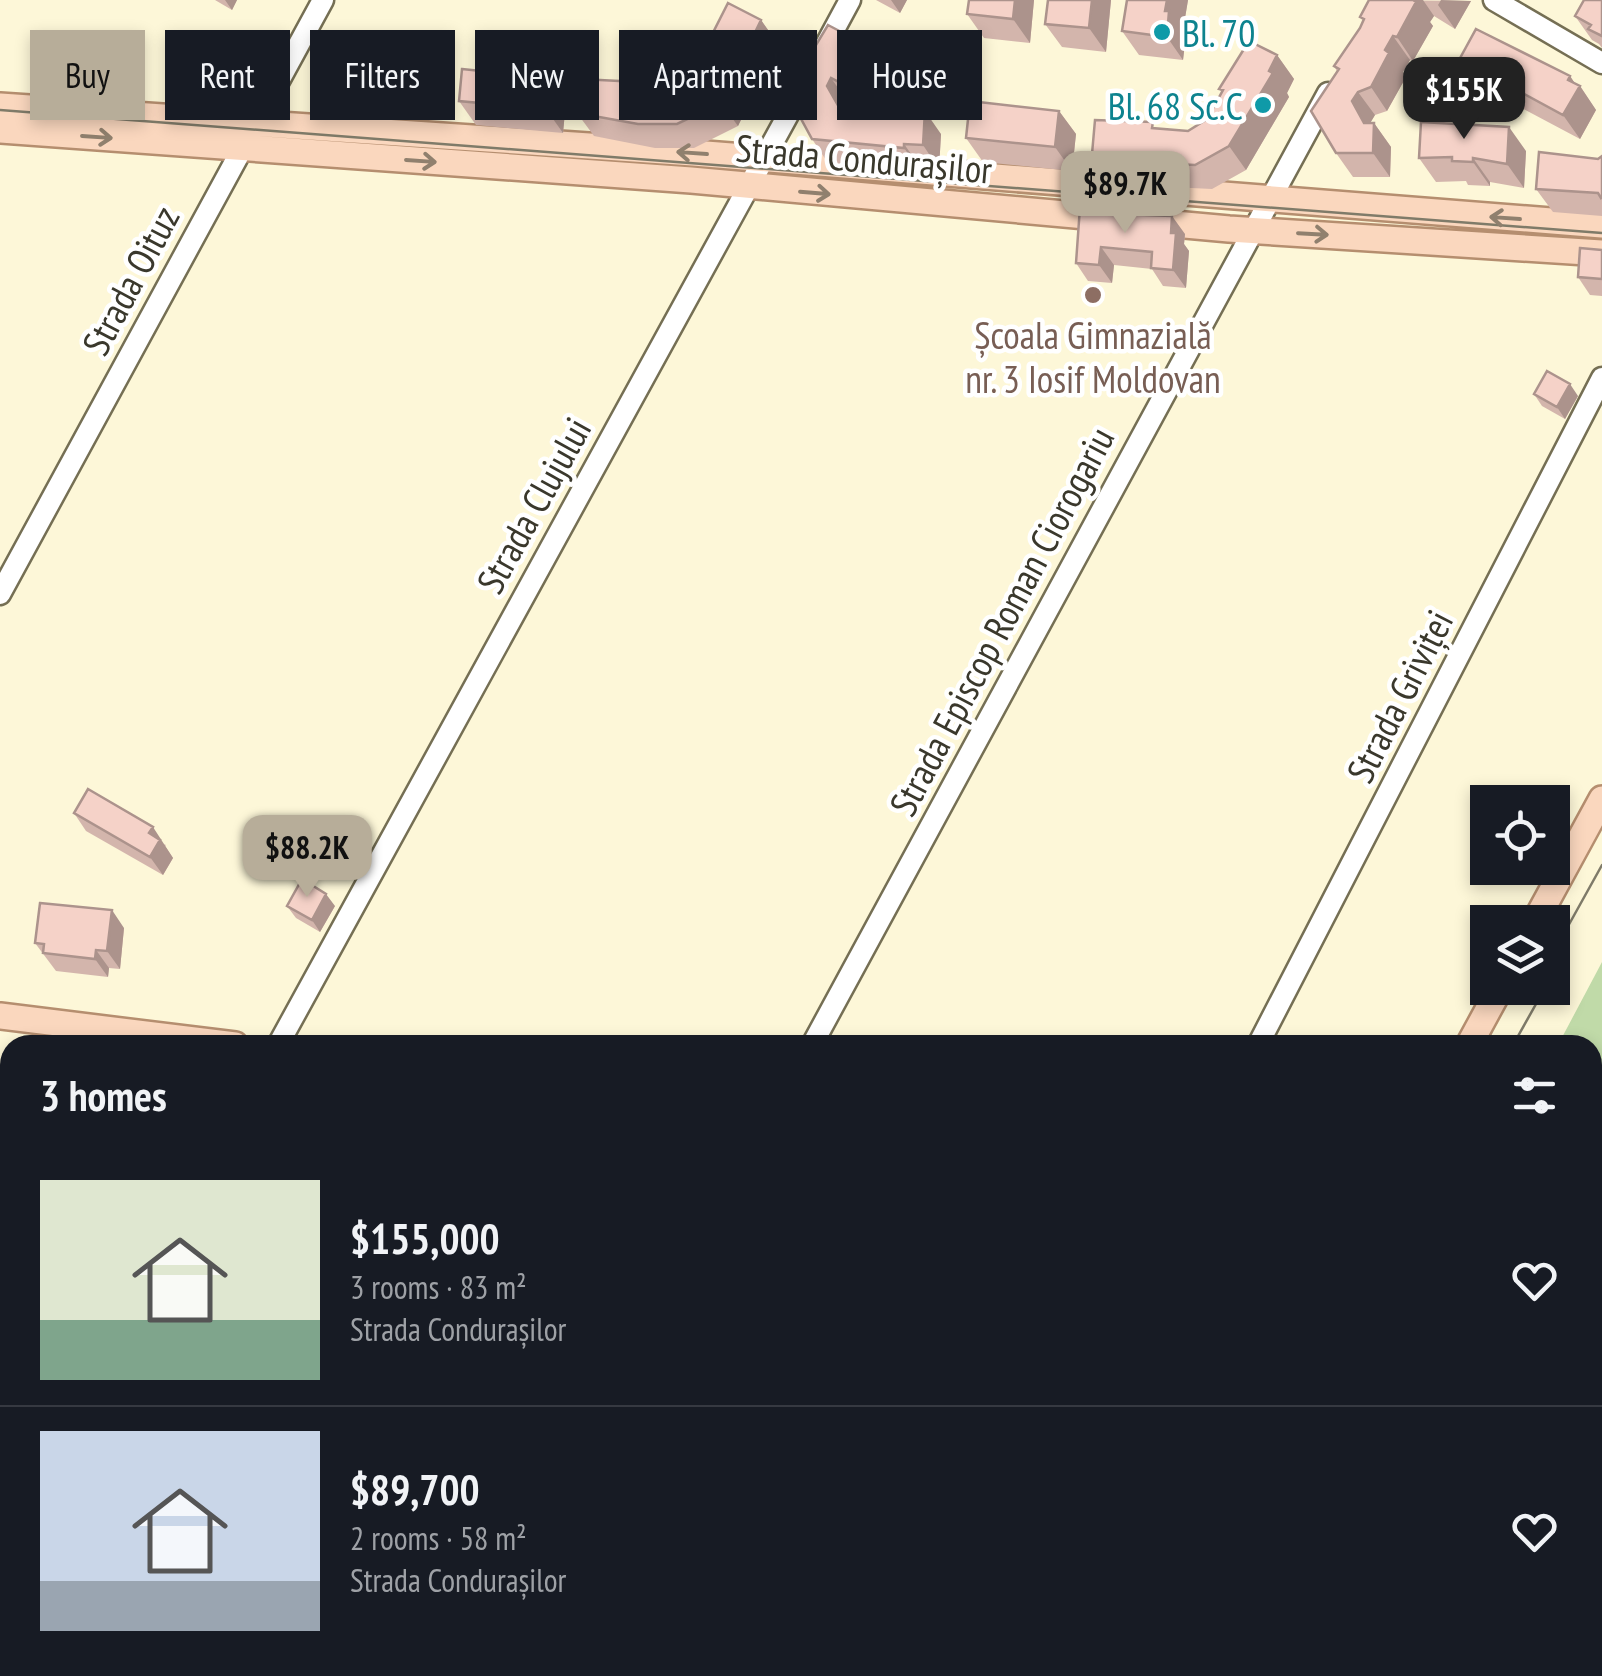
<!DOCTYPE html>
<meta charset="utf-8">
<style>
:root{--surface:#171b24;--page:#242831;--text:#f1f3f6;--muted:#9ea1a6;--line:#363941;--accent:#b7ad99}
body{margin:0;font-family:"PT Sans Narrow",sans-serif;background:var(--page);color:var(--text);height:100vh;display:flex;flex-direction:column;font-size:38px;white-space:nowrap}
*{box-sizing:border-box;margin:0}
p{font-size:32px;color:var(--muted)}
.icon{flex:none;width:55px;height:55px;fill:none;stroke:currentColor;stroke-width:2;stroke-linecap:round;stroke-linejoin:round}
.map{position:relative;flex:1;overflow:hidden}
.panel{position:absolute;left:0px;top:1035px;width:1602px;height:642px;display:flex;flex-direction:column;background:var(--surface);border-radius:30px 30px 0 0;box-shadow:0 5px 15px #0003}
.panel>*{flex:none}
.guide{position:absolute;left:30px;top:30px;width:1000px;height:90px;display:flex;gap:20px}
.tools{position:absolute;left:1470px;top:785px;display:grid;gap:20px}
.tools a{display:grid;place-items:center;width:100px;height:100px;border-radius:0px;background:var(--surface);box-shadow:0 5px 15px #0003;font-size:50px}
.price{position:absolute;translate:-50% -85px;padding:0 22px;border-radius:20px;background:var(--accent);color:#111;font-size:32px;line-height:65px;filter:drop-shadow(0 2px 5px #0008)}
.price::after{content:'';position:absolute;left:50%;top:60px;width:30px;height:22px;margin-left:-15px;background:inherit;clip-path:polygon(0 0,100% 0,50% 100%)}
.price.active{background:#222;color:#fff}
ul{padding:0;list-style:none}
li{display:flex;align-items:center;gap:30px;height:250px;padding:0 40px}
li+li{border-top:2px solid var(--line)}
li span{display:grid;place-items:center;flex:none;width:280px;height:200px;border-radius:0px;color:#555}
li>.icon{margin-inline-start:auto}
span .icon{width:120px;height:120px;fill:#fffc;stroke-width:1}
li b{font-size:42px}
h2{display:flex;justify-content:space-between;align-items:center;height:120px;padding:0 40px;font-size:42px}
.chip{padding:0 35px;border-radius:0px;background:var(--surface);box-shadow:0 5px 15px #0003;font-size:35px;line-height:90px}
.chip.active{background:var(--accent);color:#111}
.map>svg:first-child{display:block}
.commercial{fill:#fee7db}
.green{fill:#c0daa8}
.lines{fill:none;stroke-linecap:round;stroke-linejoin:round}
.minor-casing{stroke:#756f54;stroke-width:25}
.major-casing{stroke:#b58e6f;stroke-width:30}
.minor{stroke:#fff;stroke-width:20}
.major{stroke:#fad7be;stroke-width:25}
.tram{stroke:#7f7b69;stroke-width:2.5}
.wall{fill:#d3b5ac;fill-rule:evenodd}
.shaded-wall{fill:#ac938c}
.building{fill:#f5d2c8;stroke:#ac938c;stroke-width:2.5}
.oneway{stroke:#90806e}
.culture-dot{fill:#0f9aa8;stroke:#fff;stroke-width:4}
.education-dot{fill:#8d6e63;stroke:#fff;stroke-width:4}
.labels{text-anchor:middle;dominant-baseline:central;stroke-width:9;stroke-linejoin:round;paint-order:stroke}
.culture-label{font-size:38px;fill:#0d838f;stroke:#fff;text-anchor:start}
.street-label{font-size:38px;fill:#3a382c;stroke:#fff}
.education-label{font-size:38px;fill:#785e54;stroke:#fff}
</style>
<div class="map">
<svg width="1602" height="1676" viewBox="0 0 1602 1676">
<rect width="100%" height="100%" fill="#fdf7d8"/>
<path class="commercial" d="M1284,1668h74l17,8h-96z"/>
<path class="green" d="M1602,962v230l-9,-20 -1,-127h-34z"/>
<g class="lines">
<defs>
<path id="minor" d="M1494,0l108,63
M822,52l28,-52
M0,594l323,-594
M278,1045l528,-963
M812,1045l516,-952
M1258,1045l344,-667
M0,1554l10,-18
M466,1676l5,-8
M931,1676l5,-8"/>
<path id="major" d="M0,106l693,47 909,72
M0,130l691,50 538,49 373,24
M1535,922l67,-123
M0,1016l235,29
M1469,1045l31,-57
M1592,1220l10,1
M1135,1676l5,-8"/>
</defs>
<use href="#minor" class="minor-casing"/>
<use href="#major" class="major-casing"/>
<use href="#minor" class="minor"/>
<use href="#major" class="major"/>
<path class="tram" d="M0,110l1602,123
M1552,955l50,-90
M1513,1045l32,-57
M1171,1676l5,-8"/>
</g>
<path class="wall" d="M215,0h22l-5,10z
M876,0h31l-7,13z
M1034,0l-4,43 -46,-5 -17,-24z
M1048,0h63l-5,52 -44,-5 -17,-23z
M1127,0h61l-5,30 3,5 -3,25 -44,-5 -17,-24z
M1369,0l102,1 -16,28 -21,-13 -4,6 3,4 -20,35 -3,-1 -7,12 3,5 -19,34 -12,4 -5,8h4l17,24 -1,30h-37l-17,-24 1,-82 -3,-5 26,-38 3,-7 -3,-4z
M1602,0v48l-3,-4 -7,-4 -17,-24z
M761,20l17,24 -40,82 -44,22h-39l-61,-12 -17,-23 64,-27 31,4 18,-12z
M828,25l51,41 -21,40 83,28 -2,35 -18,-1v3l-93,-8 -16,-24zM848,102l8,4 -12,2z
M1277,55l17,24 -7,14 2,4 -43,73 -34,19 -83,-4 -4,-5 -16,-2 -17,-24 65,-26 31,3 19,-12 15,-27 -3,-3z
M1459,60l111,16 5,8 5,2 16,24 -16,29 -62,-33 -2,4 -41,-26z
M549,78l17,23 -3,32 -87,-8 -17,-24z
M1059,111l17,23 -4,37 -89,-9 -17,-24z
M1526,151l-2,37 -34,-6v4l-22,-1 -2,-4 -30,1 -17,-24z
M1602,156v60l-49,-4 -17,-23z
M1116,210l3,4 66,20 -1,10 5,7 -3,37 -23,-2 -11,-17 -38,-4 -2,18 -24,-2 -12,-18z
M1602,250v46l-12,-1 -12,-18z
M1534,394l44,2 -13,23 -23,-13z
M74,813l92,32 -1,1 8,12 -10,17 -77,-44z
M287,906h48l-15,26 -24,-14z
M124,928l-4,41 -11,-1 -1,9 -52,-6 -21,-28z
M224,1668h52l6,8h-43z
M380,1668h27l-5,8h-6z
M484,1668l53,5 1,3h-49z"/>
<path class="shaded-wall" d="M225,0h12l-5,10z
M891,0h16l-7,13z
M1015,0h19l-4,43 -17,-24z
M1092,0h19l-5,52 -17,-24z
M1167,0h21l-5,30 3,5 -3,25 -16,-23 -2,-26z
M1413,0h10l11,16 -4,6 3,4 -20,35 -16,-24z
M1441,0l30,1 -16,28 -17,-24z
M761,20l17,24 -40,82 -17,-23z
M1393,36l17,24 -7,12 3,5 -19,34 -16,-24 14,-37z
M862,43l17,23 -22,41 -16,-24z
M1277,55l17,24 -7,14 2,4 -43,73 -17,-24z
M1570,76l8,12 2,-2 16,24 -16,29 -17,-24 5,-35z
M549,78l17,23 -3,32 -17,-24z
M831,78l17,24 -5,8 -3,-1 -13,-23z
M1502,82l16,24 -2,4 -17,-24z
M1358,92l17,23 -6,10 5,-2 17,24 -1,30 -17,-24 -9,-30 -12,-22z
M925,111l16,23 -2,35 -16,-24z
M1059,111l17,23 -4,37 -17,-24z
M1509,127l17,24 -2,37 -17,-24z
M904,144l17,24v3l-17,-23z
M1473,158l17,24v4l-17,-24z
M1172,216l13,18 -1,10 5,7 -3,37 -13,-18 -2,-37z
M1101,247l13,18 -2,18 -13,-18z
M1570,384l8,12 -13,23 -8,-12z
M153,827l20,31 -10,17 -13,-18 -1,-24z
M326,894l9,12 -15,26 -8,-12z
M112,910l12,18 -4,41 -13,-18z
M96,950l13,18 -1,9 -13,-18z
M271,1668h5l6,8h-15z
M393,1668h14l-5,8h-3z"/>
<path class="building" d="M969,0h46l-2,19 -46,-5z
M1048,0h44l-3,28 -44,-4z
M1127,0h40l-2,11h4l-2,26 -45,-6z
M1369,0h44l3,2 -19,35 -4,-1 -8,14 4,3 -18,34 -13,5 -6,9 12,22h10l-1,30h-37l-25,-42 28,-42 -5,-3 26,-38 4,-9 -4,-2z
M1584,0h18v36l-14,-7 3,-4 -16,-9z
M728,3l33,17 -40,83 -44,21h-39l-61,-11 4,-34 57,3 -1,4 35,4 18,-12z
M828,25l34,18 -21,40 -10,-5 -4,8 13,23 27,-4v-4l58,10 -2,34 -19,-1v4l-92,-9 -25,-46z
M1476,29l94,47 -2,4 12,6 -17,29 -61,-33 -3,4 -40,-26z
M1249,41l28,14 -8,16 4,2 -44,73 -34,19 -83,-4 1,-5 -21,-2 3,-34 58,2 -1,6 36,3 19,-12 16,-29 -4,-1z
M462,69l87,9 -3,31 -87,-8z
M970,101l89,10 -4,36 -89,-9z
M1421,122l88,5 -2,37 -34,-6v4l-21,-1v-4l-33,1z
M1539,152l59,7 4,-3v41l-1,1 -3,-5 -62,-4z
M1080,207l36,3v4l56,2 -1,17h5l-3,37 -22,-2 1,-16 -51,-5 -2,18 -23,-2z
M1580,248l22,2v29l-24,-2z
M1547,371l23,13 -13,23 -23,-13z
M88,789l65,38 -4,6 11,7 -10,17 -76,-44z
M302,879l24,15 -14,26 -25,-14z
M40,903l72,7 -5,41 -11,-1 -1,9 -52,-6 1,-9 -9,-1z
M237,1668h34l-4,8h-14z
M484,1668h42l11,5 -2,3h-35z"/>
<defs><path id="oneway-shaft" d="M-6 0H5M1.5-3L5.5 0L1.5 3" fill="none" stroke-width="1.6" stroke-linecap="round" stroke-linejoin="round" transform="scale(2.5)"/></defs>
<g class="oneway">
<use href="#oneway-shaft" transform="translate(97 137) rotate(4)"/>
<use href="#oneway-shaft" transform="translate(692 153) rotate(-176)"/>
<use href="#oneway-shaft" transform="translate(421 161) rotate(4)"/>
<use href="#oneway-shaft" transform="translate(815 193) rotate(5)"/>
<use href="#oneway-shaft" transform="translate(1505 218) rotate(-176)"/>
<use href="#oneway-shaft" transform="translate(1313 234) rotate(3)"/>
</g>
<g class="culture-dot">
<circle cx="1162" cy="32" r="10"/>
<circle cx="1263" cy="105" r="10"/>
</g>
<circle class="education-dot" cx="1093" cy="295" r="10"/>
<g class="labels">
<g class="culture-label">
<text x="1182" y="32">Bl. 70</text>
<text x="1243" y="105" text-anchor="end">Bl. 68 Sc.C</text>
</g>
<g class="street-label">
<text transform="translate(864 158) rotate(5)">Strada Condurașilor</text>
<text transform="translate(130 280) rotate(-62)">Strada Oituz</text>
<text transform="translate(533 505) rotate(-61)">Strada Clujului</text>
<text transform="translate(1001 621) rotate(-62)">Strada Episcop Roman Ciorogariu</text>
<text transform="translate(1399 696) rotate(-63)">Strada Griviței</text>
</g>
<g class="education-label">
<text x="1093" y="334">Școala Gimnazială<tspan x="1093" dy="44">nr. 3 Iosif Moldovan</tspan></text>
</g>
</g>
</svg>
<div class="tools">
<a><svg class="icon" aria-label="locate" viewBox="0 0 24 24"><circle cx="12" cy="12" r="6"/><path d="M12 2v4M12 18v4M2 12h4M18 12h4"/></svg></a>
<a><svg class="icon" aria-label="layers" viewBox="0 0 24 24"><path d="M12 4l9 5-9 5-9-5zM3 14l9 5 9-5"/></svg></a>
</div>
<b class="price active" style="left:1464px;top:142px">$155K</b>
<b class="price" style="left:1125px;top:236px">$89.7K</b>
<b class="price" style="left:307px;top:900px">$88.2K</b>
<div class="guide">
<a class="chip active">Buy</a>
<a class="chip">Rent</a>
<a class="chip">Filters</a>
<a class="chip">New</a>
<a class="chip">Apartment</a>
<a class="chip">House</a>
</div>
<section class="panel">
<h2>3 homes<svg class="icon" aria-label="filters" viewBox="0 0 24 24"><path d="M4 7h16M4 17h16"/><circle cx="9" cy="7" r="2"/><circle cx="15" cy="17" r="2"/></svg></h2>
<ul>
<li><span style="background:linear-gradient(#dfe7d0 70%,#7fa58c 0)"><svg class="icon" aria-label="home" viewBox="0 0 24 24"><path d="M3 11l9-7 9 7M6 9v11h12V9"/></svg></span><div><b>$155,000</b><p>3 rooms · 83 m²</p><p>Strada Condurașilor</p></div><svg class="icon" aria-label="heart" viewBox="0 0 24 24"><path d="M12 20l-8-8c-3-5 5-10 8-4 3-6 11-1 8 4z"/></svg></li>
<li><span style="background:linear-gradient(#c9d6e8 75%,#9aa5b1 0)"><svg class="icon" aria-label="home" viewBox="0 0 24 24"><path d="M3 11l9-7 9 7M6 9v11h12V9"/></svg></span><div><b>$89,700</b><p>2 rooms · 58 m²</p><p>Strada Condurașilor</p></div><svg class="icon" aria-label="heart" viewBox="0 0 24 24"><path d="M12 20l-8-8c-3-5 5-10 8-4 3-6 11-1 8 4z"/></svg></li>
</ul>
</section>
</div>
